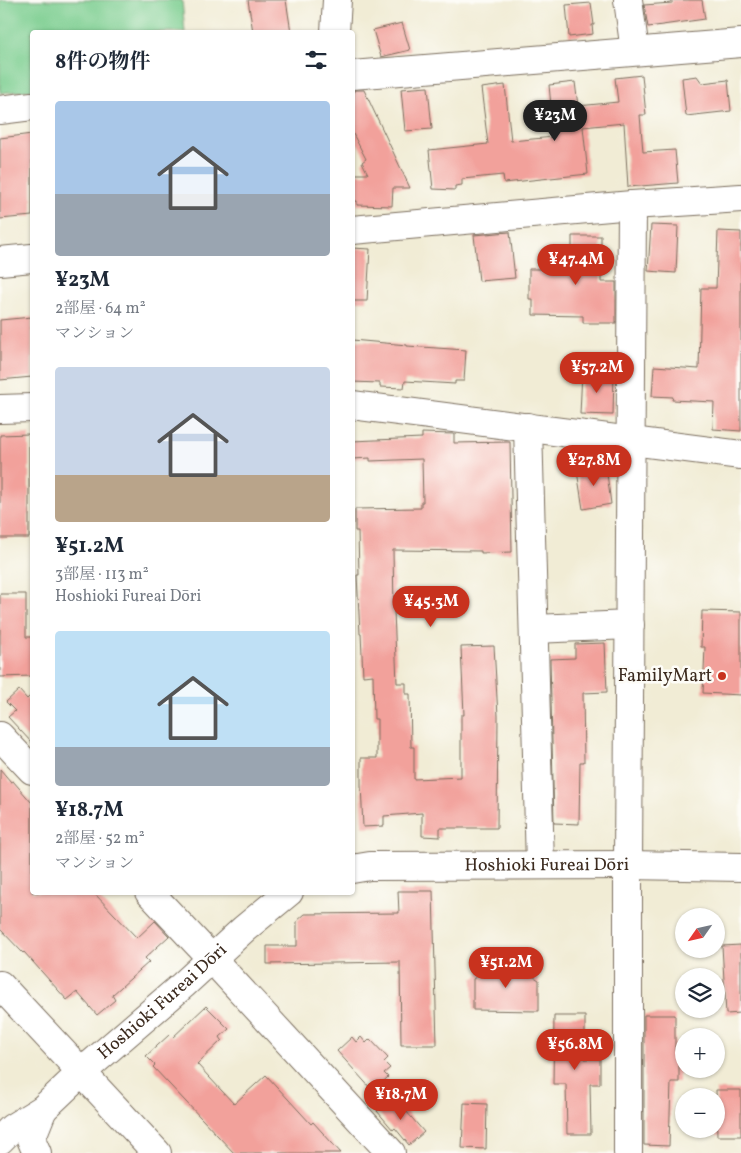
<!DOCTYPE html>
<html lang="ja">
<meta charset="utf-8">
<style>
:root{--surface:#fff;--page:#f2f2f3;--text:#1f2937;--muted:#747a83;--accent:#c8321e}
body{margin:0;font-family:Vollkorn,"Noto Serif JP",serif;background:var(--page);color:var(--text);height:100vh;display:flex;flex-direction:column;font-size:19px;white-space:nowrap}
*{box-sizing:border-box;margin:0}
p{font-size:16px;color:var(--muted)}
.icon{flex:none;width:28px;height:28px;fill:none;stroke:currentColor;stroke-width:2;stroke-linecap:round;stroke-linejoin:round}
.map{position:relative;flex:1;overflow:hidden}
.details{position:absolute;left:30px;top:30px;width:325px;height:865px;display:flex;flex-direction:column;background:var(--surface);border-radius:5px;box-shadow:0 1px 4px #0004}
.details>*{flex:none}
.needle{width:32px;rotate:236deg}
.buttons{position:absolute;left:675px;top:908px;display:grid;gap:10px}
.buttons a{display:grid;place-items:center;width:50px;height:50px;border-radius:50%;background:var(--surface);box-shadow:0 1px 4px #0004;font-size:25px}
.price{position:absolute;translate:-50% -42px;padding:0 11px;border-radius:18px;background:var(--accent);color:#fff;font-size:16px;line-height:32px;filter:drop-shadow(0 1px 2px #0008)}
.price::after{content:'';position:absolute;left:50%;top:30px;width:15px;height:11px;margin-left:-8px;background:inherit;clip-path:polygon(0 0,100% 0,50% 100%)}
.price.current{background:#222;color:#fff}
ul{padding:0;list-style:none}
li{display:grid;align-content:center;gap:10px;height:265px;padding:0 25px}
li span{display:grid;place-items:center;height:155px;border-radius:5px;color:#555}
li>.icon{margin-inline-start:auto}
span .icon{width:90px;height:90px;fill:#fffc;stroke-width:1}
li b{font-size:21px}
h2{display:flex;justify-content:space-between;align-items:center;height:60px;padding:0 25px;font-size:21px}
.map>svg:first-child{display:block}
.green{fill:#7bce90;stroke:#5b7c57}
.building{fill:#f2a19b}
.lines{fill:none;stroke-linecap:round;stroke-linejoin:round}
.minor-casing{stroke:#7b6e5e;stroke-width:30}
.minor{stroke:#fff;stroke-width:28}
.poi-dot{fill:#c8321e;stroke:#fdfcf7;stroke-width:2}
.labels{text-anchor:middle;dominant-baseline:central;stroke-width:5;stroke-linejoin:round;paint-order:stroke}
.poi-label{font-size:18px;fill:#3b2a1e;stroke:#fdfcf7;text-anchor:end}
.street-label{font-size:18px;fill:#3b2a1e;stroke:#fdfcf7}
</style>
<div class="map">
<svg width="741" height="1153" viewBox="0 0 741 1153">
<rect width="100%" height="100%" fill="#fdfcf7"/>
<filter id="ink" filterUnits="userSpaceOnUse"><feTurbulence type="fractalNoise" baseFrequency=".02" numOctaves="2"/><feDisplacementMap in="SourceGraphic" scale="10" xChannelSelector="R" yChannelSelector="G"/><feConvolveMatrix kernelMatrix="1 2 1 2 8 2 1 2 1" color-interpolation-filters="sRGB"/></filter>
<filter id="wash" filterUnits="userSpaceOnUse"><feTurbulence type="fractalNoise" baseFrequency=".0096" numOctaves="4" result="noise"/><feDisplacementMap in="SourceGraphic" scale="20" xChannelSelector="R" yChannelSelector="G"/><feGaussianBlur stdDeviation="1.12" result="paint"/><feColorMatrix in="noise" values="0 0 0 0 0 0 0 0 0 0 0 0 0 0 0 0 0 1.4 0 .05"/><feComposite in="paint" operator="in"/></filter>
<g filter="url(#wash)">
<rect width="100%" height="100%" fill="#f1ecd5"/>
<path class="green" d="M0,0h182l3,32h-153v58l-32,3z"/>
<g id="blocks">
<path class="building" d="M248,0h38l5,32h-38z
M672,0h30l3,19 -57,8 -4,-22 28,-2z
M591,3l3,22h-2l1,9 -24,3 -3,-32z
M402,23l8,27 -29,7 -8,-27z
M642,75l4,40h-6l3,37 32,-2 3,33 -50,4 -4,-64 -41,4 5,47 -84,9 -1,-8 -41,4v6l-7,1v4l-22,-1 -4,-39 59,-6 -7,-56 24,-3 6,56 43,-4 -5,-52 26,-3 3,24 40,-4 -3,-24z
M697,76l5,7 26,-3 3,31 -45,5 -4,-38z
M428,87l4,42 -27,2 -4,-42z
M354,90h10l46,98h-17l-1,18 -35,-1v-4h-5v-27h16l-6,-12 4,-3 -14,-27z
M32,134v82l-32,3v-81z
M651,225l27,1 -2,47 -28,-2z
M718,231l23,1v199l-28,-2 1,-27 -42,-2 1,-3 -21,-1 2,-30 45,3 2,-81h15z
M510,232l5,46 -36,3 -5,-46z
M572,236h29v46h15v41h-33v-7l-50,-1v-16h-4v-30h43z
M352,248l18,1 -3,52h-15z
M32,317v60l-32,3v-60z
M352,340l55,5v1l59,4 -2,31h-9v3l-50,-3 -1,7 -24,-1v-4l-28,-1z
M582,372l32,1 -1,42 -33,-1z
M422,433l32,1v9l56,-1 2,110 -31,1v-2l-88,-1 1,61 3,72h9v11h4l1,53h3v32l47,-2v-62h3l-3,-68 33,-1 4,70 -1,112h-57v9l-18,-1v-23l-38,3v10l-21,1 -2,-42v-27h16v-39h-3l-1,-44 -10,1 -2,-42h-1l-3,-59h2l-1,-44h-3v-22l66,-1v-6h2l-1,-43 -52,2v-3l-18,1v-18l70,-3z
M29,434v104h-29v-103z
M606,466l5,38 -28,5 -6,-38z
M0,594h26v43h6v39l-32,1z
M702,611l39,1v83l-38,-2 2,-46h-4z
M605,643l2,49 -24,1 1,69h-4l-1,62 -25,-1 -4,-164 25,-1v-14z
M19,690l8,9 5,-5v49l-24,-26 7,-6 -9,-9z
M0,769l11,13 2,-1 19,22v89h61l44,46 18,-17 14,15 -24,22 4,4 -37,33 3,5 -18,15 -20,-23 -10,8 -43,-48 -1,1 -23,-24z
M398,891h35l4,154h-36l-1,-83 -133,2v-18h30v-25l8,-7 94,-1z
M741,945v68l-15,1 -4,-68z
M504,963l11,2 24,15v31l-66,-1v-31l6,-4v-4l9,-5z
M206,1006l23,23 -9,8 2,3 -25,24 37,40 32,-29 45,49 2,-2 28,31h-107l-81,-86 2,-2 -9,-9 23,-21 3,3z
M644,1015h31v36h4v31h-8l-2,64 -25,-1z
M554,1016h31v43h15v25h-10l1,50h-24l-1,-50h-13z
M352,1037l4,5 5,-5 5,6 4,-4 18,19 -4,4 6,6 -6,5 4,4 -15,14 -36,-40z
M716,1090h25v46h-24z
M394,1097l30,35 -15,13 -14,-17 -2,2 -16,-19z
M464,1103l23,1 -1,45 -24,-1z"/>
</g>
</g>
<g filter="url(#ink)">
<use href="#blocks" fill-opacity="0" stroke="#7b6e5e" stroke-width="1"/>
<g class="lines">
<defs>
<g id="minor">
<path d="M628,0l7,51"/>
<path d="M335,32l2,-32"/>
<path d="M352,75l389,-32"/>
<path d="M0,110l32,-4"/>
<path d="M352,230l280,-25 109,-7"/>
<path d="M0,261l32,-3"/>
<path d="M352,405l389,50"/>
<path d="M0,409l32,-1"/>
<path d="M528,427l12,438"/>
<path d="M534,629l96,-4"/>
<path d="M0,736l32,34"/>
<path id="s1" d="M352,869l18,-3 258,-1 113,2"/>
<path d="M149,892l63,67 179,194"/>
<path d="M0,985l157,168"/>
<path id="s2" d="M0,1140l12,-12 31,-19 39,-37 101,-87 61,-56 45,-37"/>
<path d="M37,1153l-6,-14 12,-30"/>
<path d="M628,1153v-288l4,-660"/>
</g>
</defs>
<use href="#minor" class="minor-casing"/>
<use href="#minor" class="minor"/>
</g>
</g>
<circle class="poi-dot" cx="722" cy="676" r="5"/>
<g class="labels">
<g class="poi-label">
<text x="712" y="676">FamilyMart</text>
</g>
<g class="street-label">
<text stroke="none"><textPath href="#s1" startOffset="195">Hoshioki Fureai Dōri</textPath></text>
<text stroke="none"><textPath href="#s2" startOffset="214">Hoshioki Fureai Dōri</textPath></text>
</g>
</g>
</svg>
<div class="buttons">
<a><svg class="needle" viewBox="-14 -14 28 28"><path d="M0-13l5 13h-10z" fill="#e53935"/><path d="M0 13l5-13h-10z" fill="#747a83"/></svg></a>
<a><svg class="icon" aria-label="layers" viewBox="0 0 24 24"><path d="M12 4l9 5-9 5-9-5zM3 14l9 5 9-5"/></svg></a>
<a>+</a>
<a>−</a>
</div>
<b class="price current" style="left:555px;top:142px">¥23M</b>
<b class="price" style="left:576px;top:286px">¥47.4M</b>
<b class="price" style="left:597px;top:394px">¥57.2M</b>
<b class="price" style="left:594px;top:487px">¥27.8M</b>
<b class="price" style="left:431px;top:628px">¥45.3M</b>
<b class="price" style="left:506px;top:989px">¥51.2M</b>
<b class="price" style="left:575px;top:1071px">¥56.8M</b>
<b class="price" style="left:401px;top:1121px">¥18.7M</b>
<section class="details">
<h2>8件の物件<svg class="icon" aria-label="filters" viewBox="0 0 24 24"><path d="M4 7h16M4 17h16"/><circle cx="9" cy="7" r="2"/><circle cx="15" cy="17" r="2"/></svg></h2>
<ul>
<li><span style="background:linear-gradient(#a9c7e8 60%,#9aa5b1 0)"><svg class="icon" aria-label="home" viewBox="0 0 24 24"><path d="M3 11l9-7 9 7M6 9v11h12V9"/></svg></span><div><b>¥23M</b><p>2部屋 · 64 m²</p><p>マンション</p></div></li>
<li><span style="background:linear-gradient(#c9d6e8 70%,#b9a48a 0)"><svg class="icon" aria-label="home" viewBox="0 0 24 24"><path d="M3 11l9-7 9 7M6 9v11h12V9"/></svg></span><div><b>¥51.2M</b><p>3部屋 · 113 m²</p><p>Hoshioki Fureai Dōri</p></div></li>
<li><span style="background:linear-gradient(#bfe0f5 75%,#9aa5b1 0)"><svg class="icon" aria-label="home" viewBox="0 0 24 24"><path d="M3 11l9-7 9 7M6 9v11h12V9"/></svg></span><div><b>¥18.7M</b><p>2部屋 · 52 m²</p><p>マンション</p></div></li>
</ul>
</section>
</div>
